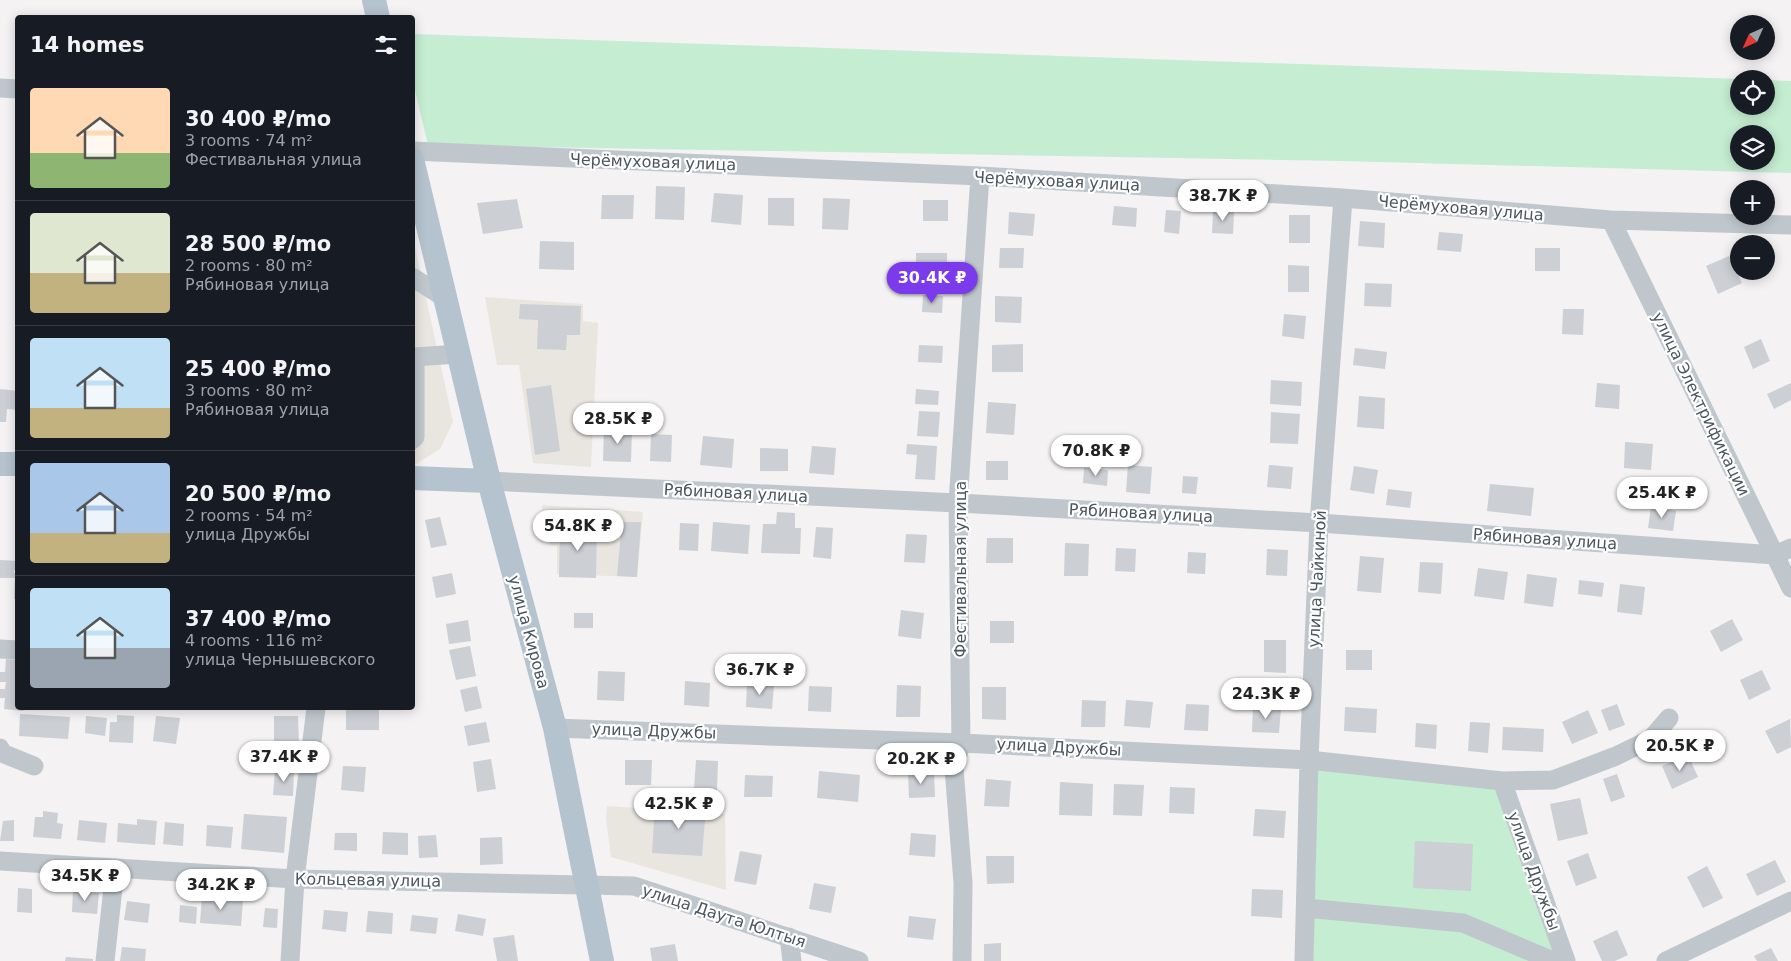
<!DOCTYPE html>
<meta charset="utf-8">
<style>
:root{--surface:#171b24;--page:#242831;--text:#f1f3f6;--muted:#9ea1a6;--line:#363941;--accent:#7c3aed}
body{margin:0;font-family:"DejaVu Sans",sans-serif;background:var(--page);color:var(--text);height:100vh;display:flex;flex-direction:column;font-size:19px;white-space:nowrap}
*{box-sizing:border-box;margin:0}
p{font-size:16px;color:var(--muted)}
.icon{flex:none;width:28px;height:28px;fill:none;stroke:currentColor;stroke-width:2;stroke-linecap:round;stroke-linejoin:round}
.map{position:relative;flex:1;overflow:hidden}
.drawer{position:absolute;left:15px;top:15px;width:400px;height:695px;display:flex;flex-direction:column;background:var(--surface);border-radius:5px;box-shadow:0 2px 12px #0003}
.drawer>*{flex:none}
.needle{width:32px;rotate:225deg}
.fabs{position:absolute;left:1730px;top:15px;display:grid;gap:10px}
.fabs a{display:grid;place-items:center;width:45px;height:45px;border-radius:50%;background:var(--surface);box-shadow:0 2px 12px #0003;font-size:25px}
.price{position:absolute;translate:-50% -42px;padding:0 11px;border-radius:18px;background:#fff;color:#222;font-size:16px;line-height:32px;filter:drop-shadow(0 1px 2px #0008)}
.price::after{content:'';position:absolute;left:50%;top:30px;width:15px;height:11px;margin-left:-8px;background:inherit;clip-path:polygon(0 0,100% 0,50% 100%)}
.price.on{background:var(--accent);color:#fff}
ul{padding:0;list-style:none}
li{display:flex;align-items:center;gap:15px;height:125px;padding:0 15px}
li+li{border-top:1px solid var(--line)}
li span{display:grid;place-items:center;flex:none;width:140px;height:100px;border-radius:5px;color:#555}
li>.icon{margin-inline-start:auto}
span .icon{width:60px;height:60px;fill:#fffc;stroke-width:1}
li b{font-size:21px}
h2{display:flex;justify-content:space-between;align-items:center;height:60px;padding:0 15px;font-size:21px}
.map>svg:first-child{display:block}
.commercial{fill:#e9e6e0}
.green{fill:#c5edd1;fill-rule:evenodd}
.building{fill:#cccfd4}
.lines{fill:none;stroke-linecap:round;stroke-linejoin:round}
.minor{stroke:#bfc7cd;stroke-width:19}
.major{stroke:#b4c3ce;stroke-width:24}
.labels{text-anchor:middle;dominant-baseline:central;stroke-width:4.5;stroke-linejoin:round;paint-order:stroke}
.street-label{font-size:16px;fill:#4b565e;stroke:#fff}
</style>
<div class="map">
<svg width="1791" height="961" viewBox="0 0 1791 961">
<rect width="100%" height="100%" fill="#f4f2f2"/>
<path class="commercial" d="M412,233l41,189 -13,27 -27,17z
M485,297l98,7v17l15,2 -7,144 -58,-4 -14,-98h-22z
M542,505l101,7 -6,65 -80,-3v-28l-7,-1v-7h-7z
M607,806l118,8 1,76 -115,-33 -5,-38z"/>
<path class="green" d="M412,34l1327,45v27h27v-26l25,1v92l-448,-12 -915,-16 -15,-63zM1739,134h27v27h-27z
M1318,767l175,18 73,176h-253z"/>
<path class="building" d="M656,186l29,1 -1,33 -29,-1z
M714,193l29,2 -2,30 -30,-3z
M602,195h32l-1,24h-32z
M768,198h26v28l-26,-1z
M823,198l27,1 -2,31 -26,-1z
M517,199l6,29 -40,6 -6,-31z
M923,200h25v21h-25z
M1114,206l23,2 -1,19 -24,-2z
M1166,210l15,1 -2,23 -15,-2z
M1213,211l21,1 -1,22 -21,-1z
M1009,212l26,2 -2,22 -25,-2z
M1289,215h21v28h-21z
M1360,221l25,2 -1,25 -26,-2z
M1439,232l24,2 -2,18 -24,-2z
M540,241l34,1v28l-35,-1z
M1000,248h24l-1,20h-24z
M1535,248h25v23h-25z
M916,253h31v30h-31z
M1729,256l13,27 -24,11 -12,-28z
M1288,265l21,1v26h-21z
M1365,283l27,1 -1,23 -27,-1z
M923,295l20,1 -1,17 -20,-1z
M995,296l27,1 -1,26 -26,-1z
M520,304l61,2 -1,29h-13l-1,15 -29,-1 1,-29 -19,-1z
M1563,309h21l-1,26 -21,-1z
M1284,314l22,2 -2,23 -22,-3z
M1761,339l9,22 -17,8 -9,-22z
M1023,344v28h-31v-27z
M919,345l24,1 -1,17 -24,-1z
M1355,348l32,4 -2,17 -32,-4z
M1271,380l31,2 -1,24 -31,-2z
M1597,383l23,2 -1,24 -24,-2z
M1791,383v17l-17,9 -7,-15z
M551,385l9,66 -25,4 -9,-66z
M0,389l18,2v19l-11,-1 -1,13h-6z
M916,389l23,2 -1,14 -23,-1z
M1359,396l26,2 -1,31 -27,-2z
M988,402l28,2 -2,31 -28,-2z
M919,411l21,1 -2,25 -21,-1z
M1271,412l29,2 -2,30 -28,-1z
M604,428l28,1 -1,33 -28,-1z
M651,434l21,1 -1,27 -21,-1z
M703,436l31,3 -2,29 -32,-3z
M1625,442l28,2 -2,26 -27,-2z
M907,444l30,2 -2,34 -20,-1 2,-24 -11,-1z
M812,446l24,2 -2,27 -25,-2z
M760,448l28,1v22h-28z
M986,461h22v19h-22z
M1128,465l24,2 -2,27 -24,-2z
M1269,465l24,2 -2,22 -24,-2z
M1354,466l24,4 -4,24 -24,-4z
M1084,468l24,2 -1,16 -24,-3z
M1183,476l15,1 -2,17 -14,-1z
M1490,484l44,4 -3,28 -44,-5z
M1388,489l24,3 -2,16 -24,-3z
M1651,507l25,4 -3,20 -25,-3z
M777,512l18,1v15h6l-1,26 -39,-1 2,-29h13z
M440,517l7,28 -16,3 -6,-28z
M622,522h19l-4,55 -20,-1z
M713,522l37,3 -2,29 -37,-3z
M680,523l19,1 -1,27 -19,-1z
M560,527l37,1 -1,50 -37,-1z
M816,527l17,1 -2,31 -18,-2z
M906,534l21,1 -2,28 -21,-1z
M987,538h26v25h-27z
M1065,543l24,1 -1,32h-24z
M1116,548l20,1 -1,23 -20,-1z
M1267,549l21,1 -1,26 -21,-1z
M1188,552l18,1 -1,21 -18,-1z
M1360,556l24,2 -3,35 -24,-2z
M0,560l18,1v10l-4,-1v3l4,1v25h-4l1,-21h-15z
M1420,562l23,1 -2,31 -23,-2z
M1478,568l30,4 -4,28 -30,-4z
M452,573l4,21 -20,4 -4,-21z
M1527,574l30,4 -4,29 -29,-4z
M1579,580l25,3 -2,14 -24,-3z
M1620,584l25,3 -3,28 -25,-3z
M901,610l23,3 -3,26 -23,-3z
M574,613h19v15h-19z
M1732,619l11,21 -22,12 -11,-21z
M468,620l3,21 -22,3 -3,-20z
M990,621h24v22h-24z
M1264,640h22v33l-22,-1z
M470,646l6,30 -20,4 -7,-30z
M1346,650h26v20h-26z
M6,659l12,1v48h6l-1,3 -19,-2 1,-11h-5v-9h5l1,-7h-6v-10h5z
M1762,670l9,19 -22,11 -9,-20z
M598,671l27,1 -1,29 -27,-1z
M685,681l25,2 -1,24 -25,-2z
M747,683l27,2 -2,24 -26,-2z
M897,685l24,1 -1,31h-24z
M477,686l5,22 -17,4 -5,-22z
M809,686l23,1 -1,25 -23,-1z
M982,687h24v33l-24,-1z
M1082,700l24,1 -1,26h-24z
M1126,700l27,2 -3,26 -26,-2z
M1186,704l23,1 -1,26 -24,-1z
M1617,704l8,21 -16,6 -8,-21z
M1253,706l28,2 -2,25 -27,-1z
M1345,707l32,2 -1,24 -32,-2z
M346,708h33v22h-33z
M1588,710l10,23 -26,11 -10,-22z
M20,714l50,3 -2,22 -49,-3z
M117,715l17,1 -1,27 -24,-1 1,-20h7z
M86,716l21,2 -2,18 -20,-3z
M156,716l24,2 -4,26 -23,-3z
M274,716h24l1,29h-25z
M1790,719l1,28 -14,7 -12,-23z
M486,722l4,20 -22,4 -4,-20z
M1470,722l20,1 -2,30 -20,-2z
M1416,723l21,2 -1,24 -21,-2z
M1503,727l41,2 -1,23 -41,-2z
M1688,755l10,22 -26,12 -10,-23z
M491,759l5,30 -19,3 -4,-30z
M625,760h27l-1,25h-26z
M696,760l22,1 -1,29 -23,-1z
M343,766l23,1 -2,25 -23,-2z
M275,770l19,1 -1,25 -20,-1z
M819,771l41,4 -2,27 -41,-4z
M908,772h26l1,25 -26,1z
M1617,774l8,23 -14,5 -8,-23z
M745,775l28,1 -1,21h-28z
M986,779l25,2 -2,26 -25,-1z
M1060,782l33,2 -1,32 -33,-1z
M1114,784l30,1 -2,31 -29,-1z
M1170,787l25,1 -1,26 -25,-1z
M1580,798l8,36 -30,7 -8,-37z
M655,805l51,3 -4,48 -50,-3z
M1255,809l31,2 -2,27 -31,-2z
M43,811l15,2 -1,10 6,1 -2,15 -28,-2 2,-20h8z
M244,814l43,3 -3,36 -43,-4z
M137,819l20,2 -2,24 -38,-3 1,-19 19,2z
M14,820v21h-14l3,-20z
M79,820l28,3 -2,20 -28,-3z
M165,822l19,2 -1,22 -20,-2z
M207,825l26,2 -2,21 -25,-2z
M383,832l25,1v22l-26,-1z
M335,833h22v18l-23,-1z
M911,833l25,2 -1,22 -26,-2z
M436,835l2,22 -19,1 -1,-22z
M502,837l1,27 -23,1v-27z
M1415,841l58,3 -2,47 -58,-3z
M740,851l22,4 -6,30 -22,-4z
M1588,853l9,25 -21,8 -9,-25z
M986,856h28v27l-27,1z
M1775,860l11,22 -29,14 -11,-22z
M1707,866l16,32 -20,10 -16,-31z
M814,883l22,4 -5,26 -22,-4z
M18,888l14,1v24l-15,-1z
M1252,889l31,1 -1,28 -31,-2z
M73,891l26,2 -2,21 -25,-2z
M202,896l41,4 -2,26 -41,-3z
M127,901l23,3 -2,19 -24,-3z
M180,905l17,2 -1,17 -17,-2z
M265,908l13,1 -1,19 -14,-1z
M324,910l24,2 -2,20 -24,-3z
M368,911l25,2 -1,21 -26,-2z
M458,914l28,5 -3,17 -28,-5z
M412,915l26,3 -2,16 -26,-3z
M909,916l27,3 -3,21 -26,-3z
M1617,930l11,25 -13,6h-13l-9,-20z
M514,935l4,26h-21l-4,-23z
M1001,943v18h-17v-17z
M675,944l3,17h-26l-2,-13z
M122,947l24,2 -1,12h-25z
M1771,948l7,13h-21l-3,-5z
M66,957l27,2v2h-28z"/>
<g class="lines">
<path class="minor" d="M0,88l18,1
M412,151l568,25 363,22 268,22 180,5
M1611,220l180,368
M412,277l33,21
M412,440l3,-3v-80l43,-3
M489,481l469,22 361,20 456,32 16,-7
M0,649l18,1
M555,728l406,15 348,17 193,21 51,-1 63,-24 35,-17 18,-21
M0,748l2,5 32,13
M1502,781l64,180
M0,861l295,18 339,7 225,75
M1306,908l157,15 90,38
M789,937l3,24
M105,961l10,-91
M290,961l5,-82 21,-171
M962,961l1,-78 -9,-115 7,-25 -3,-240 22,-327
M1304,961l5,-201 10,-237 24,-325
M1666,961l125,-60"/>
<path class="major" d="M374,0l4,18
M412,159l77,322 66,247 47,233
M0,464h18
M412,478l77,3"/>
</g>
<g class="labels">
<g class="street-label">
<text transform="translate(653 162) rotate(2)">Черёмуховая улица</text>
<text transform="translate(1057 181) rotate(3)">Черёмуховая улица</text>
<text transform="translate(1461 208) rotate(5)">Черёмуховая улица</text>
<text transform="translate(1701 404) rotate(64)">улица Электрификации</text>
<text transform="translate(736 493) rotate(3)">Рябиновая улица</text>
<text transform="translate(1141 513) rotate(3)">Рябиновая улица</text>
<text transform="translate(1545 539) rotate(4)">Рябиновая улица</text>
<text transform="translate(960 569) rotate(-90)">Фестивальная улица</text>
<text transform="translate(1317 579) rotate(-87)">улица Чайкиной</text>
<text transform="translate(529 632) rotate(75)">улица Кирова</text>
<text transform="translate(654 731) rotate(2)">улица Дружбы</text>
<text transform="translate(1059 747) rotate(3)">улица Дружбы</text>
<text transform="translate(1534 871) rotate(70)">улица Дружбы</text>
<text transform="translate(368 880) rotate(1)">Кольцевая улица</text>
<text transform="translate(724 916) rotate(18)">улица Даута Юлтыя</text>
</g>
</g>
</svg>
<div class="fabs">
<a><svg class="needle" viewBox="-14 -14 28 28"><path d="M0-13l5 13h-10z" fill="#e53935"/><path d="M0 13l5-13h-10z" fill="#9ea1a6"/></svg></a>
<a><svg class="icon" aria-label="locate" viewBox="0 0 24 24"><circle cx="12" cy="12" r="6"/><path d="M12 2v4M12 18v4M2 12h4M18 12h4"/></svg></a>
<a><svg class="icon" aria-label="layers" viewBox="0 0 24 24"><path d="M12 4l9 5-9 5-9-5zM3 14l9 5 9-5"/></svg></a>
<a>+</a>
<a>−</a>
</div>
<b class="price" style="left:1223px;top:222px">38.7K ₽</b>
<b class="price on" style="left:932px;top:304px">30.4K ₽</b>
<b class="price" style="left:618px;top:445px">28.5K ₽</b>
<b class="price" style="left:1096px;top:477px">70.8K ₽</b>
<b class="price" style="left:1662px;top:519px">25.4K ₽</b>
<b class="price" style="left:578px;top:552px">54.8K ₽</b>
<b class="price" style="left:760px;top:696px">36.7K ₽</b>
<b class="price" style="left:1266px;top:720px">24.3K ₽</b>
<b class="price" style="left:1680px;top:772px">20.5K ₽</b>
<b class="price" style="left:284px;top:783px">37.4K ₽</b>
<b class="price" style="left:921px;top:785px">20.2K ₽</b>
<b class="price" style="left:679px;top:830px">42.5K ₽</b>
<b class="price" style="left:85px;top:902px">34.5K ₽</b>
<b class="price" style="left:221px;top:911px">34.2K ₽</b>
<section class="drawer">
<h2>14 homes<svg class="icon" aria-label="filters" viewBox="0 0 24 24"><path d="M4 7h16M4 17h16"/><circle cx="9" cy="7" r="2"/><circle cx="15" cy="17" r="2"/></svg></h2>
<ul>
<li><span style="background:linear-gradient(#ffd9b3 65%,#8fb573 0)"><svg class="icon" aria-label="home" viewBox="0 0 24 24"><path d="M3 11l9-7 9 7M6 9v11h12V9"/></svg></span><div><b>30 400 ₽/mo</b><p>3 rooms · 74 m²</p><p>Фестивальная улица</p></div></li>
<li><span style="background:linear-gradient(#dfe7d0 60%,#c2b280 0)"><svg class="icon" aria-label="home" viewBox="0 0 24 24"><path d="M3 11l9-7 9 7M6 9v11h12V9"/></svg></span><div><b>28 500 ₽/mo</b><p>2 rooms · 80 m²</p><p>Рябиновая улица</p></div></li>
<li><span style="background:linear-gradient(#bfe0f5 70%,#c2b280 0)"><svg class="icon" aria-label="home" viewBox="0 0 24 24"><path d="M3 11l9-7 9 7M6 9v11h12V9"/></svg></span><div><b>25 400 ₽/mo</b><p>3 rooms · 80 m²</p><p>Рябиновая улица</p></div></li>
<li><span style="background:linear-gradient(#a9c7e8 70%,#c2b280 0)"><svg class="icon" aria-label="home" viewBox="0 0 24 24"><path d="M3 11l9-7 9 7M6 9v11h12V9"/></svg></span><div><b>20 500 ₽/mo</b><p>2 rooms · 54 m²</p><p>улица Дружбы</p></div></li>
<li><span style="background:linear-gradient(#bfe0f5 60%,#9aa5b1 0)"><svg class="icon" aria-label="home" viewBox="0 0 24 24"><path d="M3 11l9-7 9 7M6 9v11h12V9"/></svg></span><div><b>37 400 ₽/mo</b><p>4 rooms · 116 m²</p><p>улица Чернышевского</p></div></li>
</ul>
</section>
</div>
